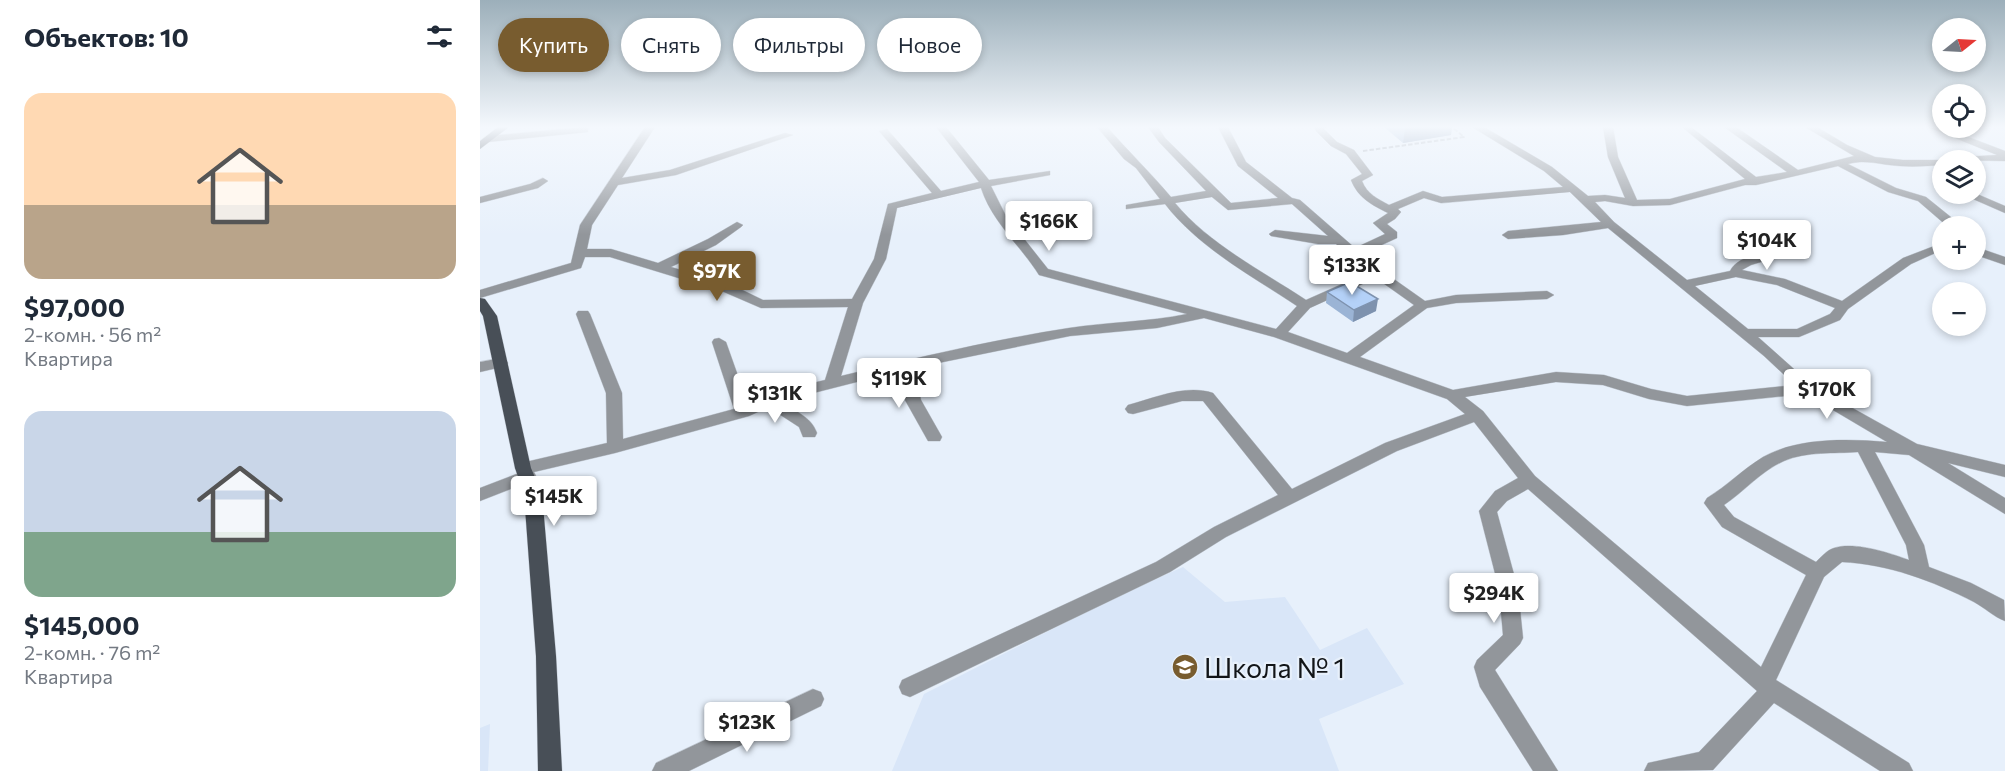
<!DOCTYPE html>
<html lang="ru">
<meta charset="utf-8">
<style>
:root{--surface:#fff;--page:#f6f6f7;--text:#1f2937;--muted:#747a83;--accent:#785c2f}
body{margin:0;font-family:Commissioner,sans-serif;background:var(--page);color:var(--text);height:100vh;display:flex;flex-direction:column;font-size:22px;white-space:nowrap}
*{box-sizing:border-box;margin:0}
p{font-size:20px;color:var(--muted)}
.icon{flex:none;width:33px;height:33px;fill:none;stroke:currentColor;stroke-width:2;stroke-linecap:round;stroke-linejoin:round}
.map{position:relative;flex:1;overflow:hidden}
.panel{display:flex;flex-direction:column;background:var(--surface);width:480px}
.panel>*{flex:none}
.banner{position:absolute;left:18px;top:18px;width:570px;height:54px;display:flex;gap:12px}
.needle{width:39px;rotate:72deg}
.controls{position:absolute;left:1452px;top:18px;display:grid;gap:12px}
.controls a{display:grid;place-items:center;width:54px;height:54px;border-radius:50%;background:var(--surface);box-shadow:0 3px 9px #0003;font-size:30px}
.price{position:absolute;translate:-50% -51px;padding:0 14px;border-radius:6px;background:#fff;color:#222;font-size:20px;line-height:39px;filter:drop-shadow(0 2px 3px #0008)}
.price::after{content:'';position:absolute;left:50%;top:36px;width:18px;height:14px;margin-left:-9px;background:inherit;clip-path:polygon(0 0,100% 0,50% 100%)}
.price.active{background:var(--accent);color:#fff}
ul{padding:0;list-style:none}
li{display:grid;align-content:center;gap:12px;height:318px;padding:0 24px}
li span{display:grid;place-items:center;height:186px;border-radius:18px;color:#555}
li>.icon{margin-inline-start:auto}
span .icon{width:108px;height:108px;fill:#fffc;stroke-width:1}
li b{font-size:26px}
h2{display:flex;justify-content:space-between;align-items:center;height:72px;padding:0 24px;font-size:26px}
.tag{padding:0 21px;border-radius:27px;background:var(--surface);box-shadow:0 3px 9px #0003;font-size:21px;line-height:54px}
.tag.active{background:var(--accent);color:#fff}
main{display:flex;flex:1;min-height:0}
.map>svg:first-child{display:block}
.built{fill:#d9e6f8}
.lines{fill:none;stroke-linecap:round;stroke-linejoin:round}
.minor-casing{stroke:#c5cdd7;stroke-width:1}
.major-casing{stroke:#c5cdd7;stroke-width:1}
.path{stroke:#a2a9b2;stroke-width:2;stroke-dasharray:4.5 2;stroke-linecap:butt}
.minor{fill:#92969b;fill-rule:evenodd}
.major{fill:#484f57;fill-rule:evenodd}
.wall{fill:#9bb4d5}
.shaded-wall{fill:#7e92ae}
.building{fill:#b4d1f8;stroke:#7e92ae;stroke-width:1.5}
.labels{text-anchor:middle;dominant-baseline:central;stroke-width:4.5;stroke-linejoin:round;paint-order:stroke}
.near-poi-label{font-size:27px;fill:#121518;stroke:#e7f0fb;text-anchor:start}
</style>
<main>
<section class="panel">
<h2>Объектов: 10<svg class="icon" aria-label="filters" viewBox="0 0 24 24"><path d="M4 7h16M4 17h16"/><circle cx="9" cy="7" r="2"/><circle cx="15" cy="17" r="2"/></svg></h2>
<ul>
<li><span style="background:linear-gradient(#ffd9b3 60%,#b9a48a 0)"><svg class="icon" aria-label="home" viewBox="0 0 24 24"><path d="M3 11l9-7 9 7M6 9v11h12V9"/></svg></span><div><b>$97,000</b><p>2-комн. · 56 m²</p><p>Квартира</p></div></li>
<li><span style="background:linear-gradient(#c9d6e8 65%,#7fa58c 0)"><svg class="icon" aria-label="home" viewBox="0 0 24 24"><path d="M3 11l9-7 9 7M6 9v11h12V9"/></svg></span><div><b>$145,000</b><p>2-комн. · 76 m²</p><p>Квартира</p></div></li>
</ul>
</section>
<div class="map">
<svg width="1525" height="771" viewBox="0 0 1525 771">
<rect width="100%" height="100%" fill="#e7f0fb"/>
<path class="built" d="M703,567l42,35 60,-5 35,53 47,-22 37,56 -85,35 20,52h-447l32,-77 200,-101z
M10,724l-2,47h-8v-43z"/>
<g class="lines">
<defs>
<path id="minor" d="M104,127l4,1v4l-100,10 -5,-3 5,-3z
M165,127h10l-33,51 48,-8 115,-37 8,2 -117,40 -58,10 -26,40 -5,24h24l47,14 50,-24 29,-17 6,3 -2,2 -25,18 -45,22 63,19 29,14 89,-1 22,-40 14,-55 44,-11 -53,-62 8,-2 54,62 38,-9 -43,-55h10l43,53 61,-9v4l-59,11 15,30 42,53 228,60 21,-23c-45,-30 -98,-58 -132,-102l-39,5v-4l34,-6 -24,-31 -12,-9 -27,-32h10c21,24 43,45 64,70l35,-6 -47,-49 -11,-15h10l7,11 66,65 47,-5 -40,-32 -20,-39h10l18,35 46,36 8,2 55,48 30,-14 -12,-11 15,-10c-16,-8 -30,-15 -37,-33l11,-6 -16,-20 -15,-8 -15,-15 -1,-4h11l-2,2 13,13 17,8 19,25 -11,6c5,13 16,18 27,24l34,-14 19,6 121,-10 -19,-16 -72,-44h12l68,40 36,29 17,-1 20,3 -17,-41 -5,-30h10l5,30 19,43 33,-1 75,-20 -63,-52h9l65,50 31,-5 -63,-45h12l62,43 56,-14 -49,-29h12l30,18 28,12 28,3h43h-4v5c-14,1 -28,2 -42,1 -20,-1 -33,-7 -52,-2l48,24 30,9 31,25v4h-10l-29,-25 -30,-9 -50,-26 -82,19h-11l-75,20 -37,1 -28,-5 -10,1 19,20 73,58 43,-9c7,-15 35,-19 50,-23l6,4 -2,3 -33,10 -9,5 43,9 57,22 61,-43 39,-15v7l-31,14 -63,45 -8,11 -41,17h-41l55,49 104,58 88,21v12l-57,-14 57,35v16l-96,-59 -34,-3 49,93 5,22 42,16 33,17 1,21c-11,-4 -20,-13 -31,-19 -41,-21 -86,-38 -132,-40l-18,15 -48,103 133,83 4,8h-33l-106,-68 -61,67 -69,1 4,-8 51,-11 58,-61 -229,-202 -21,12 -10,11 21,77 5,49 -3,6 -25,26 63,101h-25l-53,-84 -6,-20 3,-7 26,-25 -4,-46 -20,-78 16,-20 23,-13 -44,-56 -77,29 -171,86 -56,35 -260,125 -8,-3 -3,-7 3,-7 254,-118 58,-35 64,-32 -75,-94h-21l-49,13 -5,-1 -3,-4 3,-4c27,-7 57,-21 85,-12l79,96 93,-46 80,-29 -18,-15 -173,-62 -70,-19 -47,10 -87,8 -156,32 7,32 21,37 -2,4h-12l-23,-41 -5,-29 -114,29c9,15 24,14 31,33l-2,4h-12l-4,-10 -20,-13 -6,-9 -24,11 -134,37 -81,19 2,4 -2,4 -54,21v-13l39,-15 -4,-5 2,-4 90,-21 -1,-50 -30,-79 2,-3h10l2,3 32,79 1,46 111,-30 -22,-67 2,-3 5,-1 7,4 22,62 24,-11 53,-13 23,-73 -87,1 -37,-16 -114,-35h-25l-4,11 -101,30v-8l91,-27 9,-38zM501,188c11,34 39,57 58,87l148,39c-39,8 -79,8 -118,14 -77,12 -153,30 -228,48l22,-73 23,-44 11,-51zM1090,192l31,30 -93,9 -6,4 6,4 55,-4 45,-7 156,128 31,29 -108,11 -36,-7 -47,-14 -48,-3 -103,18 -93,-33 67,-49 29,-5 91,-4 7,-4 -7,-4 -91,4 -31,6 -44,-31 -19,-16 35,-16v-6l-10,-8 8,-5 6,-7 -3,-3 26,-11 17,5zM732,197l16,13 64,-6 36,32 -53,-6 -6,4 2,2 47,8h18l33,28 -63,28c-44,-29 -97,-56 -131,-97zM1256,277l41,8 58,23 -5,6 -33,15h-49l-53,-43zM896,278l38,27 -67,48 -59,-21 22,-24zM1076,382l47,3 46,14 38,7 119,-12 81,48c-39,-3 -88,-5 -124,15 -20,12 -36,29 -56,41l-3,5 18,24 84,48 -45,92 -226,-191 -52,-65 -18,-14zM1378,452l48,93 3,15c-19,-7 -55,-19 -75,-12 -7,2 -13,9 -18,14l-82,-45 -10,-12c21,-14 37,-34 60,-44 23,-10 50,-7 74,-9z
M1448,127h14l63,24v10l-48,-1 5,-3 35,-2z
M63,178l5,3 -10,7 -58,15v-6l50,-13z
M1497,194l28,12v7l-32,-14 -1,-2z
M1496,247l29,10v8l-29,-10z
M21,358l5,2 2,3 -2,3 -26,6v-10z
M333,689l8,3 3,7 -3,7 -132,65h-37l4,-8z"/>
<path id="major" d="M18,127h11l-29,22v-8z
M0,298l5,1 12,17 34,152 11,26 14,162 6,115h-24l-2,-115 -12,-162 -9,-26 -32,-152 -3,-5z"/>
</defs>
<use href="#minor" class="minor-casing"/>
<use href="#major" class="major-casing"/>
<path class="path" d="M883,151l101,-14 -12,-10"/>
<use href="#minor" class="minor"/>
<use href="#major" class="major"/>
</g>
<path class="wall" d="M904,127h68l-1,8 -48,8z
M847,292l49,19 -23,11 -27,-19z"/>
<path class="shaded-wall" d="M932,127h40l-1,8 -48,8 2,-15z
M898,299l-2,12 -23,11 1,-12z"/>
<path class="building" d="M870,282l28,17 -24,11 -27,-18z"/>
<linearGradient id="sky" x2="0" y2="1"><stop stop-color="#9cafba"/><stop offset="0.54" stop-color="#f4f8fd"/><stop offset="1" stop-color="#f4f8fd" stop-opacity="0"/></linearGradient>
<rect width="1525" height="235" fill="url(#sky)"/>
<defs>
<symbol id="school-disc" viewBox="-11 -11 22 22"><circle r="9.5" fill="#785c2f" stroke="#e7f0fb"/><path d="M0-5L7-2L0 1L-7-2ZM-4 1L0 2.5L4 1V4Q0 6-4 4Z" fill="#fff"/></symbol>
</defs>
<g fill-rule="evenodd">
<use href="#school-disc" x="690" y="652" width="30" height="30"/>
</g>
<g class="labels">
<g class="near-poi-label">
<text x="724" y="667">Школа № 1</text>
</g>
</g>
</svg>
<div class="controls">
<a><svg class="needle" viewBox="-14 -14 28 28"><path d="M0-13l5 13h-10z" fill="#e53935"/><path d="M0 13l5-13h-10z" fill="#747a83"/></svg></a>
<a><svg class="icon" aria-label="locate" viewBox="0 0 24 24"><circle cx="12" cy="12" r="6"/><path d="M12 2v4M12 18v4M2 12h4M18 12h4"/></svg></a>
<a><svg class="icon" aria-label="layers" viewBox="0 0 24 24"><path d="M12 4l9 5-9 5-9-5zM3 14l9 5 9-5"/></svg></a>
<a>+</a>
<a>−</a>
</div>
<b class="price" style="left:569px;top:252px">$166K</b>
<b class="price" style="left:1287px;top:271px">$104K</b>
<b class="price" style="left:872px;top:296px">$133K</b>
<b class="price active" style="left:237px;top:302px">$97K</b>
<b class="price" style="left:419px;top:409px">$119K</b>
<b class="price" style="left:1347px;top:420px">$170K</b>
<b class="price" style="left:295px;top:424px">$131K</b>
<b class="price" style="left:74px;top:527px">$145K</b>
<b class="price" style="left:1014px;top:624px">$294K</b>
<b class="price" style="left:267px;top:753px">$123K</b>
<div class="banner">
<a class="tag active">Купить</a>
<a class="tag">Снять</a>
<a class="tag">Фильтры</a>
<a class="tag">Новое</a>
</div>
</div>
</main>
